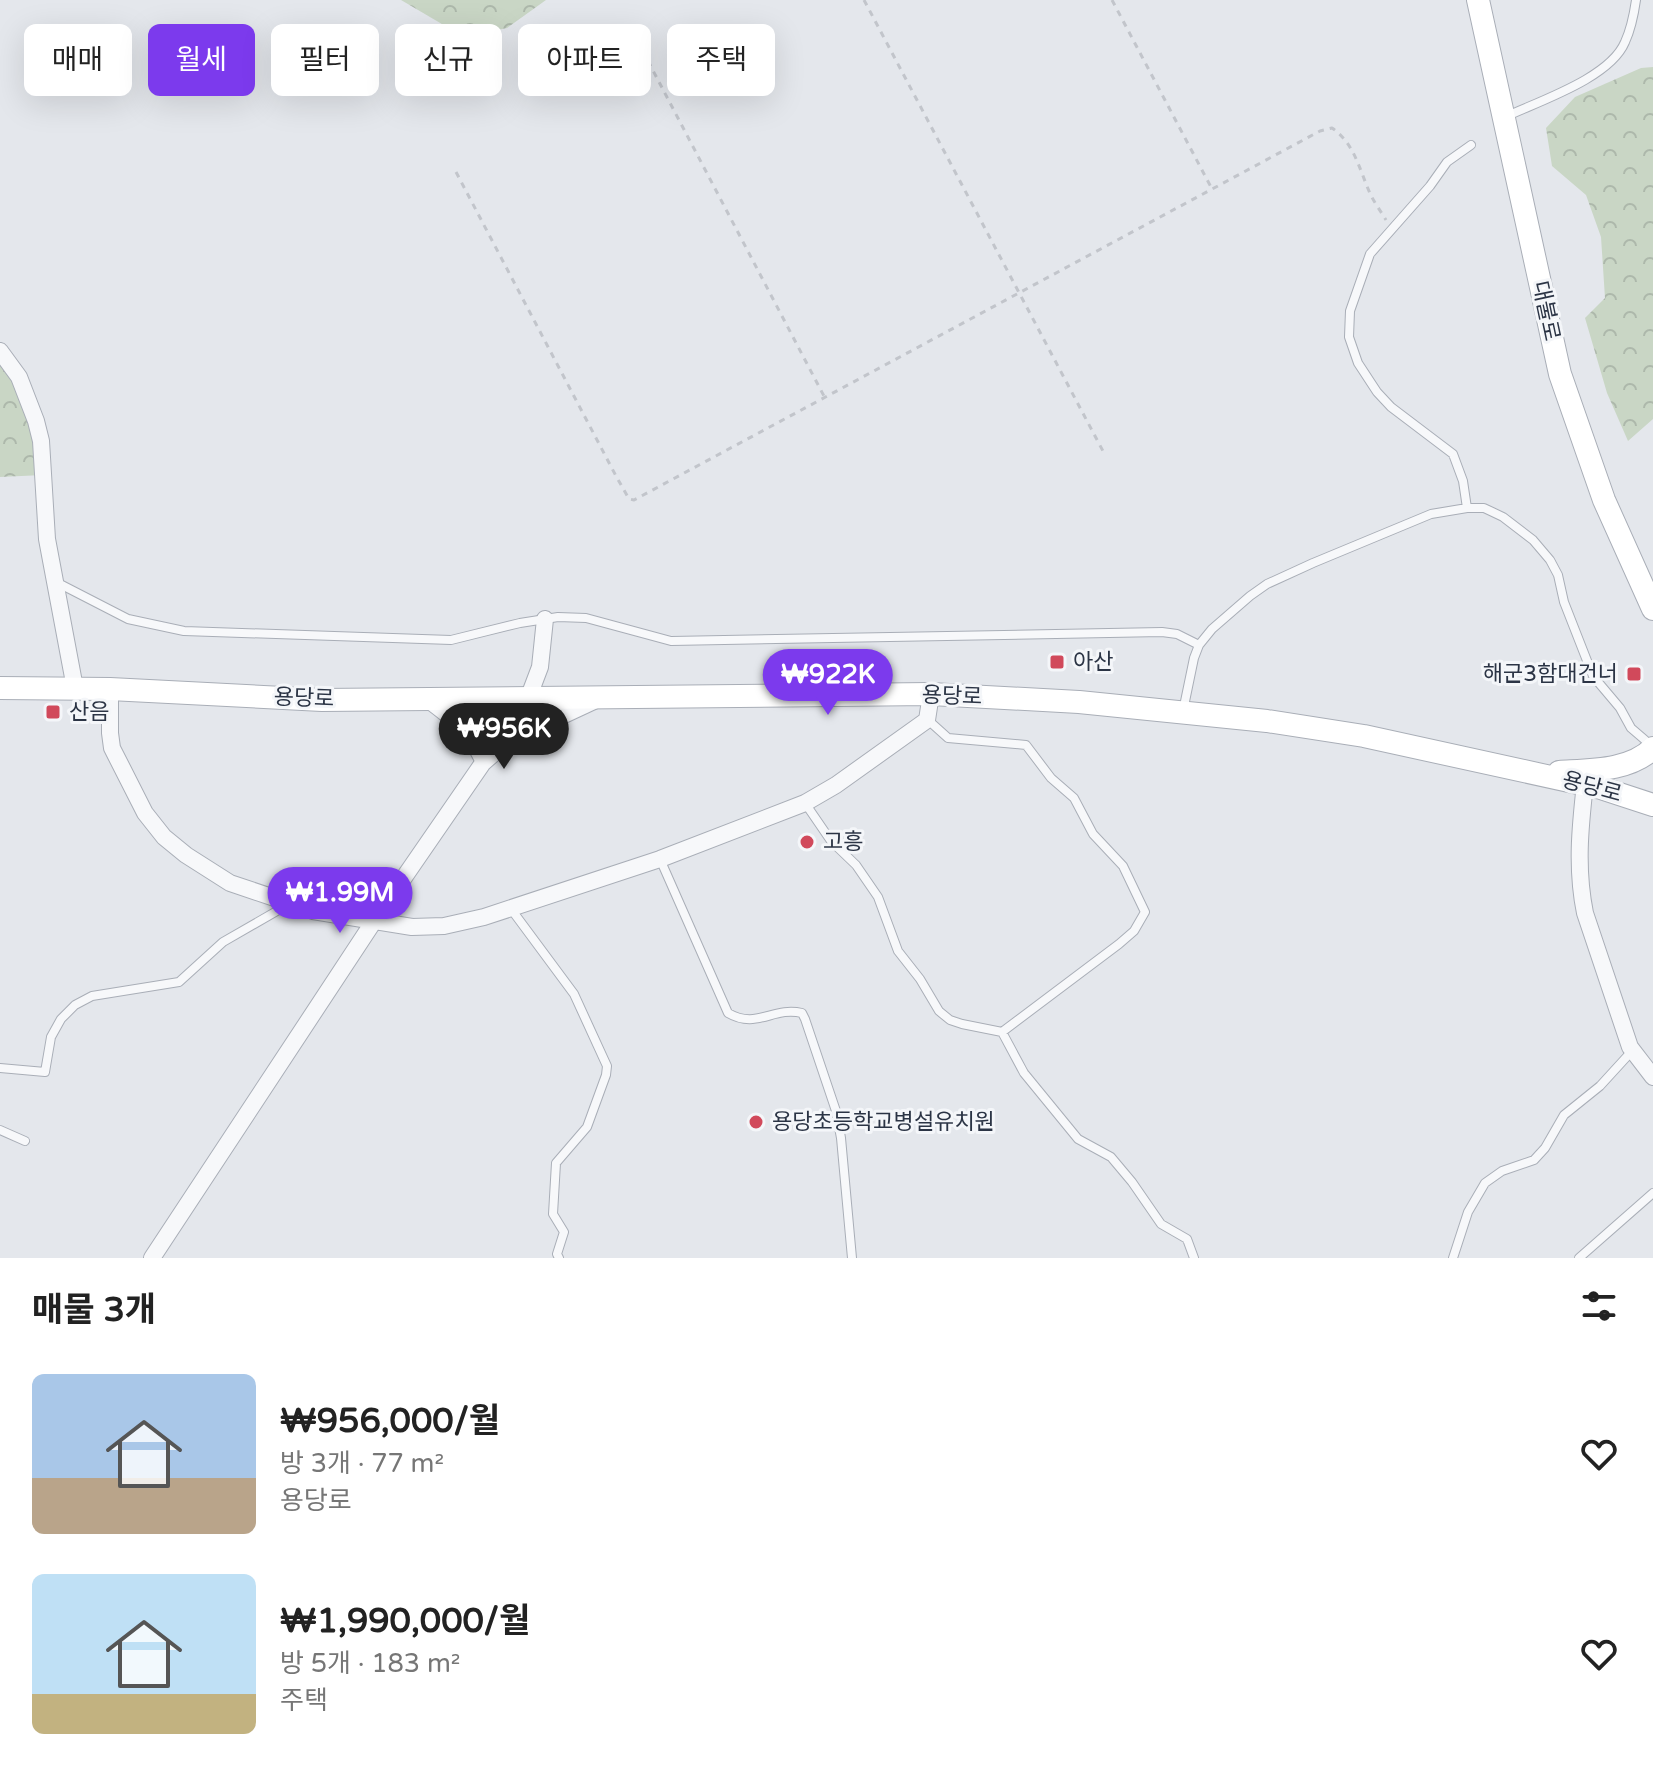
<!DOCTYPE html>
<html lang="ko">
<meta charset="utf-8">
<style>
:root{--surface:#fff;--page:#f6f6f6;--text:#222;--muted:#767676;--accent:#7c3aed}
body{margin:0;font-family:"Varela Round","Noto Sans KR",sans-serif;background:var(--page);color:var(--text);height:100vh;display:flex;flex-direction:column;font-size:30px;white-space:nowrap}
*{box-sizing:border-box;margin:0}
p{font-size:26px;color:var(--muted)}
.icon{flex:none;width:44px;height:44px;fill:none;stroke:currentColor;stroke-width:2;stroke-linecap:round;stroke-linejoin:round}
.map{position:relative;height:1258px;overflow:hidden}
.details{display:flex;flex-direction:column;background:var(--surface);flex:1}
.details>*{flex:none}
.top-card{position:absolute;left:24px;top:24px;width:800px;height:72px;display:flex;gap:16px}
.price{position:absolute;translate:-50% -68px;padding:0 18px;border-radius:28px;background:var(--accent);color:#fff;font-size:26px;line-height:52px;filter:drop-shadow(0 2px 4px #0008)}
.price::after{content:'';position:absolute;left:50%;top:48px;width:24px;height:18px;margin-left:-12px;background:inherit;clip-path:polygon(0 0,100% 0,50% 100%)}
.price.current{background:#222;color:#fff}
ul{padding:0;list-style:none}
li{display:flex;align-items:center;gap:24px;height:200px;padding:0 32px}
li span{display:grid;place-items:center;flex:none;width:224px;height:160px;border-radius:12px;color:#555}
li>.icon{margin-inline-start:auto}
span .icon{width:96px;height:96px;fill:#fffc;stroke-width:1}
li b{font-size:34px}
h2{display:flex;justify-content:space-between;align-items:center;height:96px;padding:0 32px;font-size:34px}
.tag{padding:0 28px;border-radius:12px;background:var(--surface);box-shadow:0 8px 32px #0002;font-size:28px;line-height:72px}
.tag.current{background:var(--accent);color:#fff}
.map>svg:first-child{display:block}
.forest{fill:url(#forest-crowns)}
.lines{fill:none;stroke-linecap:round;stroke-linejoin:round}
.lane-casing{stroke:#a9aeb7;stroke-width:10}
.street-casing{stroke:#a9aeb7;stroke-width:18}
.secondary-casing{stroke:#a9aeb7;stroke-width:24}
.path{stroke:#c2c5cb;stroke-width:3;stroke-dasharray:6 6;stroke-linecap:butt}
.lane{stroke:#f7f8fa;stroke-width:8}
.street{stroke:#f7f8fa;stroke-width:16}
.secondary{stroke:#fff;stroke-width:22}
.poi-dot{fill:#d1495b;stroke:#f4f6f9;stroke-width:3}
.labels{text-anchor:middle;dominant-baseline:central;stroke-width:6;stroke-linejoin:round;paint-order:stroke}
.street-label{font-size:22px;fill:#2b3445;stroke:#f4f6f9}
.poi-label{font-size:22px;fill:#2b3445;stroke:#f4f6f9;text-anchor:start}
</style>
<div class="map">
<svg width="1653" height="1258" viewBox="0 0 1653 1258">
<defs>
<pattern id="forest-crowns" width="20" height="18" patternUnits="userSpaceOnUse" patternTransform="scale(2)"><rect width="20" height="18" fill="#c9d6c5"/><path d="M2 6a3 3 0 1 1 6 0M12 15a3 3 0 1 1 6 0" fill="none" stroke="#adb8ab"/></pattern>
</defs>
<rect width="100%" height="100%" fill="#e4e7ec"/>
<path class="forest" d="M401,0h145l-39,28 -43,9z
M1653,67v352l-25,22 -21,-48 -22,-75 20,-20 -4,-61 -15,-42 -34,-29 -6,-38 29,-31 66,-29z
M0,351l19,26 24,98 -43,2z"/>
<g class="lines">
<defs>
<path id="lane" d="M1505,117c34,-16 105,-39 120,-75 6,-13 9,-28 11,-42
M1467,508l-4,-27 -10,-27 -62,-47 -14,-15 -19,-29 -9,-26 1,-26 20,-57 60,-68 17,-24 24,-17
M56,582l72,37 56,12 267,9 69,-17 38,-6 28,1 85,23 491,-9 15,2 22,11
M1183,711l11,-53 5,-13 13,-16 38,-33 17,-12 46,-21 118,-49 36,-6h17l19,9 30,23 17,20 8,15 6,27 29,74 27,32 11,20 14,12
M805,803l26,38 25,24 22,32 20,54 22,28 19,32 11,9 12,4 40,8 117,-88 15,-13 11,-19 -22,-46 -30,-32 -19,-36 -23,-20 -25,-33 -78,-7 -20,-18
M660,859l68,154c29,17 45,-7 74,0l3,6 31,92 5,27 11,120
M511,909l63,85 33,72 -1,9 -19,52 -31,36 -3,51 11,18 -7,22 2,4
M1002,1032l22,41 54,66 33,18 21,25 29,42 26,15 7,19
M0,1068l45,4 6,-35 10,-18 14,-14 17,-9 87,-14 44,-40 66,-38
M0,1130l25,11
M1453,1258l15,-46 17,-29 17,-12 32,-11 11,-12 19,-33 36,-29 32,-35
M1579,1258l74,-65"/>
<path id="street" d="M0,351l19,26 17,44 5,20 6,98 28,149
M110,689v44l2,15 33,65 19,24 22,18 44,28 83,28 99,16 32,-1 40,-9 176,-58 145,-56 31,-18 91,-65 4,-26
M427,699c27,20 42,31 57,63l24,-21 88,-41
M1585,784c-5,44 -9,85 0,129l45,134 23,30
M152,1258l222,-337 155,-225 11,-29 5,-48"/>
<path id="secondary" d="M1478,0l82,374 44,126 49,109
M0,688l110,1 212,11 609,-6 148,8 188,19 97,15 237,52 52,17
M1559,772c31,-2 71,-1 94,-24"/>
</defs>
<use href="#lane" class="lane-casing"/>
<use href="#street" class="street-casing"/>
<use href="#secondary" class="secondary-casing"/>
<path class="path" d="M864,0l240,453
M1112,0l100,189
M648,61l177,337
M456,172l160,304 13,23 5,1 686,-369 12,-3c22,15 27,40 37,63 4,10 11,19 17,29"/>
<use href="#lane" class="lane"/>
<use href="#street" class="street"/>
<use href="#secondary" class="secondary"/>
</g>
<g class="poi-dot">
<rect x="1049" y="654" width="16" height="16" rx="4"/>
<rect x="1626" y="666" width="16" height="16" rx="4"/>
<rect x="45" y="704" width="16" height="16" rx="4"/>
<circle cx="807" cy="842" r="8"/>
<circle cx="756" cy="1122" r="8"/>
</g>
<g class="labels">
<g class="street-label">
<text transform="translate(1546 311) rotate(78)">대불로</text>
<text transform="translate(952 696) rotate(2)">용당로</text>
<text transform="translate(304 698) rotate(2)">용당로</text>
<text transform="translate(1592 787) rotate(15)">용당로</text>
</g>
<g class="poi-label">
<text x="1073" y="662">아산</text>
<text x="1618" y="674" text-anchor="end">해군3함대건너</text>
<text x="69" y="712">산음</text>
<text x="823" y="842">고흥</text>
<text x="772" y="1122">용당초등학교병설유치원</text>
</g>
</g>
</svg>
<b class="price" style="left:828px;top:717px">₩922K</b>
<b class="price current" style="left:504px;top:771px">₩956K</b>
<b class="price" style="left:340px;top:935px">₩1.99M</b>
<div class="top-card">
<a class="tag">매매</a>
<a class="tag current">월세</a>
<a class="tag">필터</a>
<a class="tag">신규</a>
<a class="tag">아파트</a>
<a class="tag">주택</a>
</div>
</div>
<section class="details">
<h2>매물 3개<svg class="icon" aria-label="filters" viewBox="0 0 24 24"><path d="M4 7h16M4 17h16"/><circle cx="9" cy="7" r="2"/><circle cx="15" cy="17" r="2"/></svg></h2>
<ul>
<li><span style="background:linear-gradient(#a9c7e8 65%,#b9a48a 0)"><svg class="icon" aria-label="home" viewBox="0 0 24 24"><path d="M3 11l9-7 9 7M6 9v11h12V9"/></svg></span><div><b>₩956,000/월</b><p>방 3개 · 77 m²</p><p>용당로</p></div><svg class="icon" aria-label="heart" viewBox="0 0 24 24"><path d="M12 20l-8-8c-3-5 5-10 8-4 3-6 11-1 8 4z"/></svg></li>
<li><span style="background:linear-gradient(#bfe0f5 75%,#c2b280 0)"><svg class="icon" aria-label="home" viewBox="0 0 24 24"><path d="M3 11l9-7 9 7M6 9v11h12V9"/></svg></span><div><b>₩1,990,000/월</b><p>방 5개 · 183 m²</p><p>주택</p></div><svg class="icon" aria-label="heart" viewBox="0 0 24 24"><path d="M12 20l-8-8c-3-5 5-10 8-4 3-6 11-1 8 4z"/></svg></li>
</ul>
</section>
